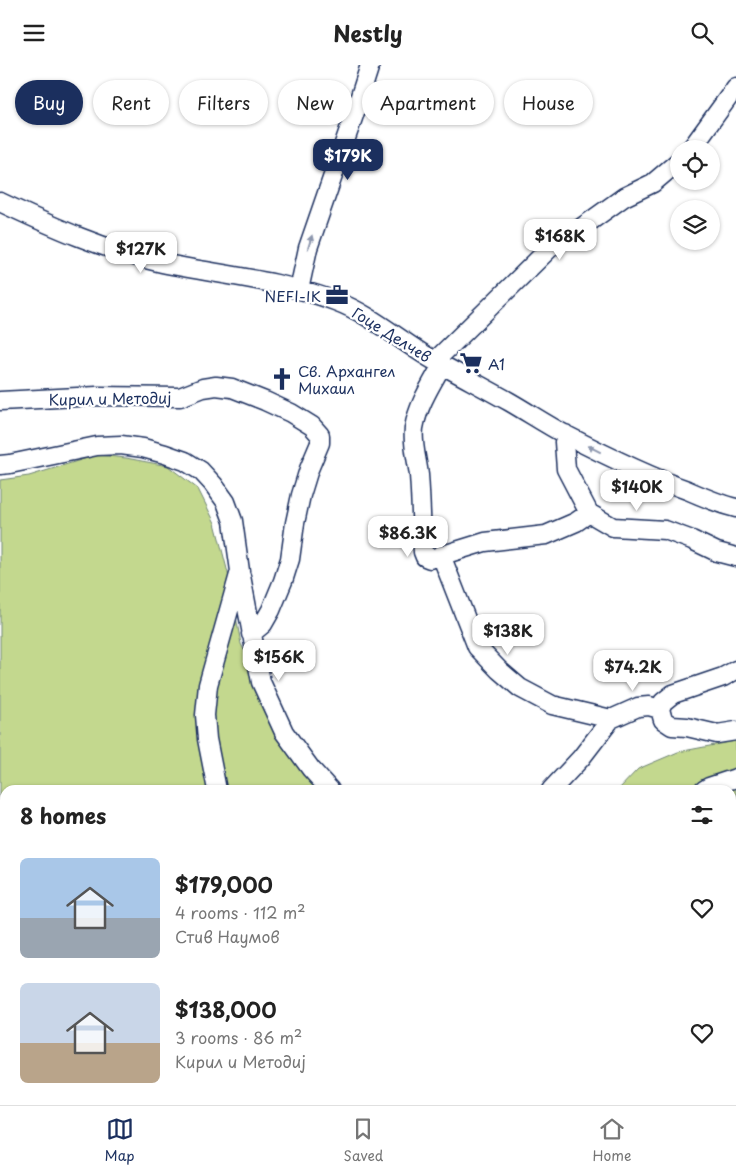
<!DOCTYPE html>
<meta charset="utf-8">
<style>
:root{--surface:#fff;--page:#f6f6f6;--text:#222;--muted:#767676;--line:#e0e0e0;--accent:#1b2f5e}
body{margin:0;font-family:"Playpen Sans",sans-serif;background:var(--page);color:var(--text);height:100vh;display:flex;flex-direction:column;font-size:19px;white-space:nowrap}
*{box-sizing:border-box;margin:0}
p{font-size:16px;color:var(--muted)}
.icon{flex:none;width:28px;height:28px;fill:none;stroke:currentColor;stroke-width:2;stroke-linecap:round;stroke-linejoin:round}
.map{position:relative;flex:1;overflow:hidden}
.sheet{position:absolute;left:0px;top:720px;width:736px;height:320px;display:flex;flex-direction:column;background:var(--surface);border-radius:15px 15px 0 0;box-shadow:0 1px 4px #0004}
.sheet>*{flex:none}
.top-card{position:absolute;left:15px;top:15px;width:706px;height:45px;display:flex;gap:10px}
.buttons{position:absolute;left:670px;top:75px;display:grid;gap:10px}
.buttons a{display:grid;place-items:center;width:50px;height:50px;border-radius:50%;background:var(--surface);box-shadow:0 1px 4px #0004;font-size:25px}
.price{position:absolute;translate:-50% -42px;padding:0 11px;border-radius:10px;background:#fff;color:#222;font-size:16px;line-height:32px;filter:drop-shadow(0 1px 2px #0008)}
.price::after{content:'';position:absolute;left:50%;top:30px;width:15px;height:11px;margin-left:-8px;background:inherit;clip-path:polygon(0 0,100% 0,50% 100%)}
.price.on{background:var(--accent);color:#fff}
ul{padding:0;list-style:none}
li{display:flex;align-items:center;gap:15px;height:125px;padding:0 20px}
li span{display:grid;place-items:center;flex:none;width:140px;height:100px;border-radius:8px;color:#555}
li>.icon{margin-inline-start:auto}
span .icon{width:60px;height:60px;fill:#fffc;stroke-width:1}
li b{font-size:21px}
h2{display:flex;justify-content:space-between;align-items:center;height:60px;padding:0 20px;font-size:21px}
.chip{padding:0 18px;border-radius:22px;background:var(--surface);box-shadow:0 1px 4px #0004;font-size:18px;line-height:45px}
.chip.on{background:var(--accent);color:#fff}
header{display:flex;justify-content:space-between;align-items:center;height:65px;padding:0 20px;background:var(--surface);font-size:22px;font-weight:700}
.tabs{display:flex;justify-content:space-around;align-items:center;height:70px;border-top:1px solid var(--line);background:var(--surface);font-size:14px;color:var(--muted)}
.tabs a{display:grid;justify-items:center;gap:2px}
.tabs .on{color:var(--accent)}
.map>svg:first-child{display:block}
.green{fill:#c3d88e;stroke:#6f8476}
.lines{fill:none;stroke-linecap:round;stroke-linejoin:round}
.minor-casing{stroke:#1b2f5e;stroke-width:21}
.minor{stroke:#fff;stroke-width:18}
.oneway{fill:#8d97ae}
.labels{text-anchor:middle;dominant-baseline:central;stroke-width:4.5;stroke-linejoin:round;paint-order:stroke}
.poi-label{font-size:15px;fill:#1b2f5e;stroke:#fff;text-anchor:start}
.street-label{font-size:15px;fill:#1b2f5e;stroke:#fff}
</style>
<header><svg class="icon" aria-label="menu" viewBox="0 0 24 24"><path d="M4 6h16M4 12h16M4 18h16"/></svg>Nestly<svg class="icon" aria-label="search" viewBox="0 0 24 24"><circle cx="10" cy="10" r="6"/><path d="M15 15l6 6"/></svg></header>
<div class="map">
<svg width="736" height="1040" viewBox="0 0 736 1040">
<rect width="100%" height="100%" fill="#fff"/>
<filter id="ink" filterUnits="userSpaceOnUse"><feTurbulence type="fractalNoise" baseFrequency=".02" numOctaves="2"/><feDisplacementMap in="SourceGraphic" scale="10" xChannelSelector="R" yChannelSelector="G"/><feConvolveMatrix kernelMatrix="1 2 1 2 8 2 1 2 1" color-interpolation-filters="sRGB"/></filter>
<g filter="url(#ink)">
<path class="green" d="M97,390l29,3 42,8 30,23 17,34 13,50 13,71 32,65 57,81h-325v56l-5,-3v-363l29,-4z
M736,676l-1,364h-519l-5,-5h520v-310h-113l20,-21 40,-17z
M1,793l4,2v40l-5,-1v-37z
M0,907h5v74l-5,-5z
M5,1020v15h24l-2,5h-27v-18z
M72,1035h68l-4,5h-59l-9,-2z"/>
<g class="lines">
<defs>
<path id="minor" d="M691,84l45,-62
M0,137c51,24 107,49 162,61 58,12 118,17 173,38 38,14 66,41 100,60 25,14 50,27 75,41 19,11 37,23 56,33 39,20 79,40 121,55 16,7 32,14 49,18
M299,225l9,-42 46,-133 16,-50
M435,296l119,-117 24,-14 46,-33 29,-14 26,-22
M442,300c-11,20 -24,40 -28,63 -2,16 3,31 5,47 2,25 2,51 4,77l2,5 5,2 55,-17 61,-7 30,-13 13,-9
M0,336l97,-5 83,1 23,-9 13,-2 16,2 33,13 26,12 21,13 8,9v8l-11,26 -8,26 -6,28 -5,36 -7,22 -12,29 -8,14 -12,10
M565,369l-1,8 2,27 23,44 24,14 52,3 27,10 25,12 19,5
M0,400l10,-1 87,-18 24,-1 22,3 22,6 20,7 16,10 12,13 13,18 7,19 7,50 -32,114 -3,30 2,24 10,51
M441,490l36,92 22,23 21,18 32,17 59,14
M241,511l20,106 23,50 27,37 19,21
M736,605l-13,7 -50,17 -10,8 -3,7 3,11 9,6 15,1 30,7 19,-3
M551,725l30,-32 30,-39 27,-12 11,-1 11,3
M704,725l5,-3 27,-9
M731,747l5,-2
M731,770l5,-2
M0,786l5,2
M0,870l5,2
M0,901h5
M61,1040l3,-5
M176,1040v-5"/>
</defs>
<use href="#minor" class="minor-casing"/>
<use href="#minor" class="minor"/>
</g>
<defs><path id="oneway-solid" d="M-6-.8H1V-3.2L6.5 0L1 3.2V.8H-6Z" transform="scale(1.25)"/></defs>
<g class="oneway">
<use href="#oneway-solid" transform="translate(310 177) rotate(-73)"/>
<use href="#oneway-solid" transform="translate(594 384) rotate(-154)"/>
</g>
</g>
<defs>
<symbol id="office-bare" viewBox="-9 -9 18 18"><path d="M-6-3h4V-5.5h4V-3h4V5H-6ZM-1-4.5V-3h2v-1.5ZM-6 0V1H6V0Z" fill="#1b2f5e" stroke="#fff" stroke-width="2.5" paint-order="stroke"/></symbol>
<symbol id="supermarket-bare" viewBox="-9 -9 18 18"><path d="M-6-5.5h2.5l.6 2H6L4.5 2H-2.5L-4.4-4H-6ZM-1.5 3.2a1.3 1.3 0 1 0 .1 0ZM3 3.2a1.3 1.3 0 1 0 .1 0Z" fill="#1b2f5e" stroke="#fff" stroke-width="2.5" paint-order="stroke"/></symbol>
<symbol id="church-bare" viewBox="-9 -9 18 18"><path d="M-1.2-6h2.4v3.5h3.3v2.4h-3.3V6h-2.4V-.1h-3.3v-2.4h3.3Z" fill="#1b2f5e" stroke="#fff" stroke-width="2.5" paint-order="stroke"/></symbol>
</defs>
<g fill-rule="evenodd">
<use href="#office-bare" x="321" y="214" width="32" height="32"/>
<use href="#supermarket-bare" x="455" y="282" width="32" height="32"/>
<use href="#church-bare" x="266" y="298" width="32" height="32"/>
</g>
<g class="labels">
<g class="poi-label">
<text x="321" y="230" text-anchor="end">NEFI-IK</text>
<text x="488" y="298">A1</text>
<text x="298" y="305">Св. Архангел<tspan x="298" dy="17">Михаил</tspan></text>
</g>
<g class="street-label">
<text transform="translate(392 269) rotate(32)">Гоце Делчев</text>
<text transform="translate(110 333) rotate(-1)">Кирил и Методиј</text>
</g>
</g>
</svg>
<div class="buttons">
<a><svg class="icon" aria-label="locate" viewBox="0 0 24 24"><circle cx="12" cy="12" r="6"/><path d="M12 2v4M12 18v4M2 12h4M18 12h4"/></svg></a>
<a><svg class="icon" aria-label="layers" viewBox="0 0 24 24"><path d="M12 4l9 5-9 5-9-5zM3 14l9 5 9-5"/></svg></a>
</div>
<b class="price on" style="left:348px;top:116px">$179K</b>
<b class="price" style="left:560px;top:196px">$168K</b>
<b class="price" style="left:141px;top:209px">$127K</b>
<b class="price" style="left:637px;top:447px">$140K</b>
<b class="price" style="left:408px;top:493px">$86.3K</b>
<b class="price" style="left:508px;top:591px">$138K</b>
<b class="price" style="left:279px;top:617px">$156K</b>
<b class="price" style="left:633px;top:627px">$74.2K</b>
<div class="top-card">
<a class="chip on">Buy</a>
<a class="chip">Rent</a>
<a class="chip">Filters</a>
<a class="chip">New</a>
<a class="chip">Apartment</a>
<a class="chip">House</a>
</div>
<section class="sheet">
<h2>8 homes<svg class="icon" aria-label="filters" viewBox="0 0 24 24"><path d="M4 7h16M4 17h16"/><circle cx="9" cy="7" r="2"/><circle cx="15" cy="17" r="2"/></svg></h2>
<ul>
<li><span style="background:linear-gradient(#a9c7e8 60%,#9aa5b1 0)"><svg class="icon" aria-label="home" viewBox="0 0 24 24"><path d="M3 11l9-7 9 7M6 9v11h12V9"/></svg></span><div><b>$179,000</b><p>4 rooms · 112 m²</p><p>Стив Наумов</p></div><svg class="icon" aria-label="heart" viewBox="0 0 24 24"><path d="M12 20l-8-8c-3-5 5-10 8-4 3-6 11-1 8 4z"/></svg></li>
<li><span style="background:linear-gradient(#c9d6e8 60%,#b9a48a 0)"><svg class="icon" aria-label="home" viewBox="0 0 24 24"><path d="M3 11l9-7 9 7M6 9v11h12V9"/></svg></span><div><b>$138,000</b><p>3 rooms · 86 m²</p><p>Кирил и Методиј</p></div><svg class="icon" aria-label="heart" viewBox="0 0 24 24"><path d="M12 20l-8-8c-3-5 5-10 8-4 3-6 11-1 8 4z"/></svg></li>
</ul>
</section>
</div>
<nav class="tabs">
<a class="on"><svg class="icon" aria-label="map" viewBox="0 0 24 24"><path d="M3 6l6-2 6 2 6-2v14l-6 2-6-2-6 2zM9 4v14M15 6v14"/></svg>Map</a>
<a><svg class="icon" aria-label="saved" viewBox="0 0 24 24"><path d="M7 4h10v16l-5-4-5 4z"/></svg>Saved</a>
<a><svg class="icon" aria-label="home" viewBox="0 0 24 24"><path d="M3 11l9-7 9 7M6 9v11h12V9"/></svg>Home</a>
</nav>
